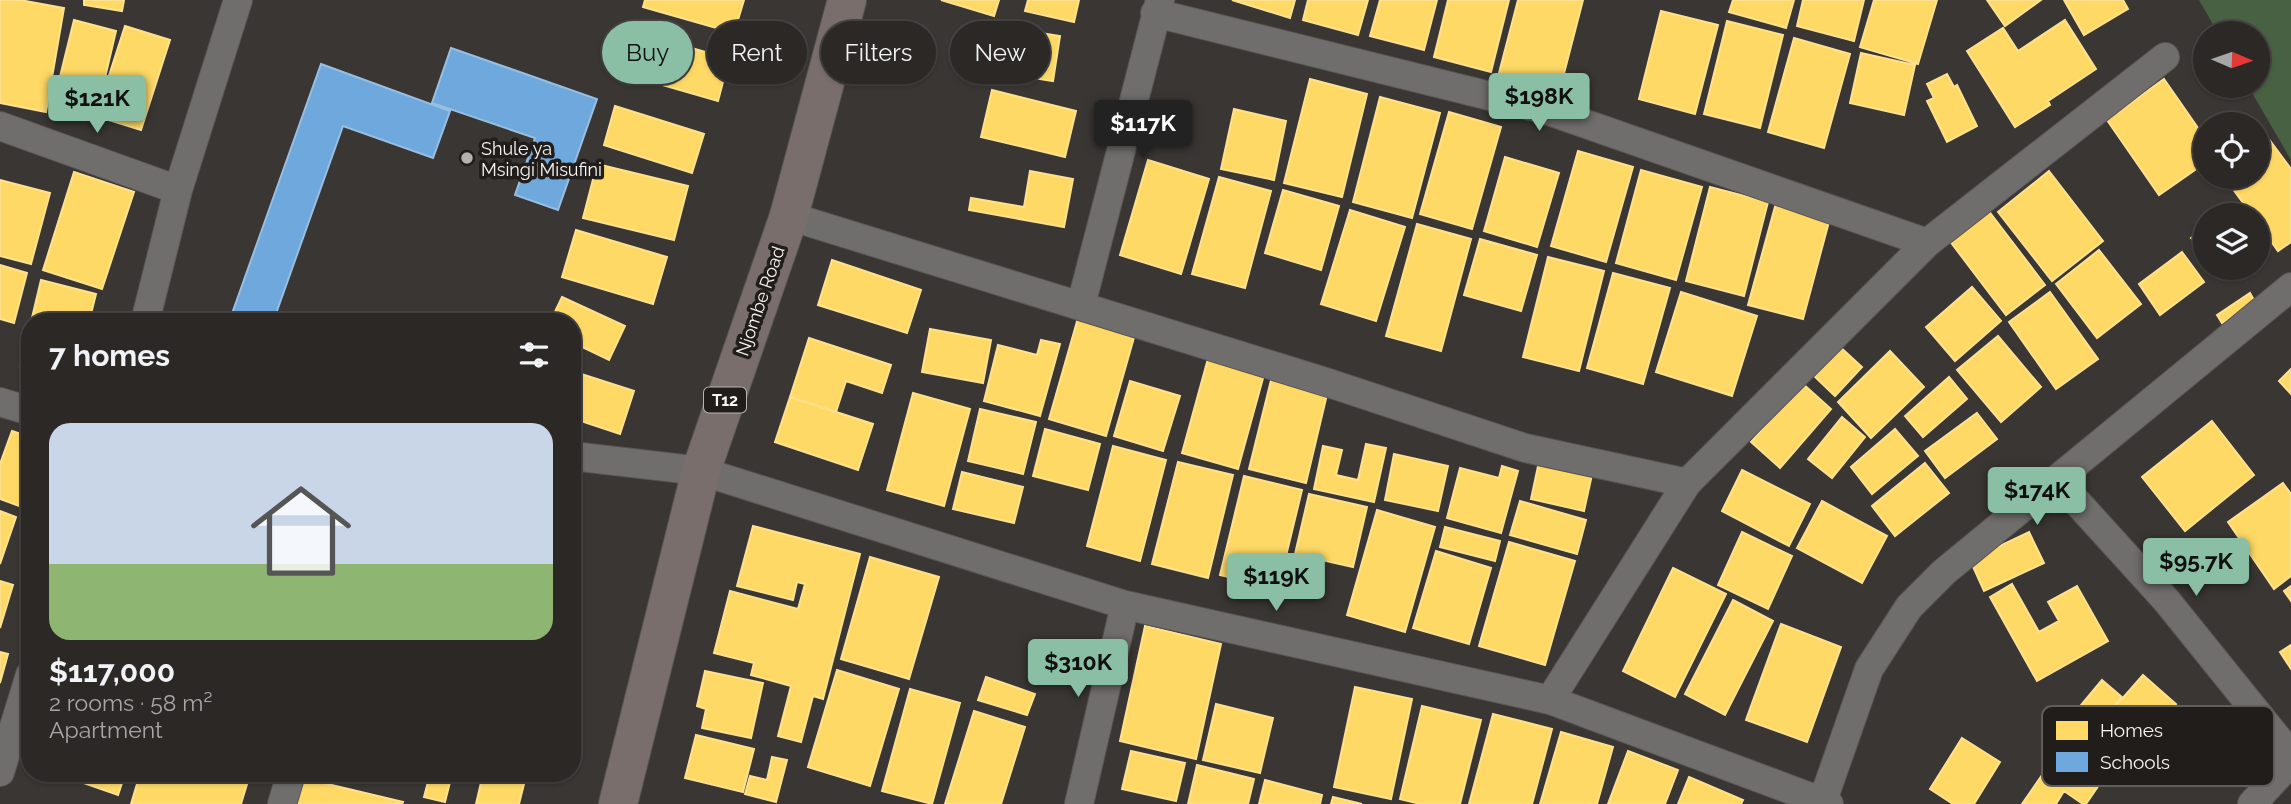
<!DOCTYPE html>
<meta charset="utf-8">
<style>
:root{--surface:#2b2826;--page:#33302e;--text:#f1f3f6;--muted:#a6a6a7;--line:#474443;--accent:#8abfa5}
body{margin:0;font-family:Raleway,sans-serif;background:var(--page);color:var(--text);height:100vh;display:flex;flex-direction:column;font-size:26px;white-space:nowrap}
*{box-sizing:border-box;margin:0}
p{font-size:23px;color:var(--muted)}
.icon{flex:none;width:38px;height:38px;fill:none;stroke:currentColor;stroke-width:2;stroke-linecap:round;stroke-linejoin:round}
.map{position:relative;flex:1;overflow:hidden}
.sheet{position:absolute;left:21px;top:313px;width:560px;height:469px;display:flex;flex-direction:column;background:var(--surface);border-radius:28px;box-shadow:0 2px 5px #0004,0 0 0 2px var(--line)}
.sheet>*{flex:none}
.guide{position:absolute;left:602px;top:21px;width:665px;height:63px;display:flex;gap:14px}
.needle{width:46px;rotate:92deg}
.tools{position:absolute;left:2193px;top:21px;display:grid;gap:14px}
.tools a{display:grid;place-items:center;width:77px;height:77px;border-radius:50%;background:var(--surface);box-shadow:0 2px 5px #0004,0 0 0 2px var(--line);font-size:35px}
.price{position:absolute;translate:-50% -60px;padding:0 16px;border-radius:7px;background:var(--accent);color:#111;font-size:23px;line-height:46px;filter:drop-shadow(0 2px 4px #0008)}
.price::after{content:'';position:absolute;left:50%;top:42px;width:21px;height:16px;margin-left:-10px;background:inherit;clip-path:polygon(0 0,100% 0,50% 100%)}
.price.on{background:#222;color:#fff}
ul{padding:0;list-style:none}
li{display:grid;align-content:center;gap:14px;height:371px;padding:0 28px}
li span{display:grid;place-items:center;height:217px;border-radius:21px;color:#555}
li>.icon{margin-inline-start:auto}
span .icon{width:126px;height:126px;fill:#fffc;stroke-width:1}
li b{font-size:30px}
h2{display:flex;justify-content:space-between;align-items:center;height:84px;padding:0 28px;font-size:30px}
.tag{padding:0 24px;border-radius:32px;background:var(--surface);box-shadow:0 2px 5px #0004,0 0 0 2px var(--line);font-size:24px;line-height:63px}
.tag.on{background:var(--accent);color:#111}
.map>svg:first-child{display:block}
.green{fill:#476142}
.homes{fill:#ffd966;stroke:#fde18f;stroke-width:2}
.schools{fill:#6fa8dc;stroke:#98bee2;stroke-width:2}
.lines{fill:none;stroke-linecap:round;stroke-linejoin:round}
.street-casing{stroke:#585552;stroke-width:30}
.highway-casing{stroke:#585552;stroke-width:40}
.street{stroke:#706e6c;stroke-width:28}
.highway{stroke:#7a6e6c;stroke-width:38}
.poi-dot{fill:#b5b1ae;stroke:#201d1b;stroke-width:2.5}
.labels{text-anchor:middle;dominant-baseline:central;stroke-width:7;stroke-linejoin:round;paint-order:stroke}
.shield{fill:#201d1b;stroke:#b7b3b0;stroke-width:2}
.shield-label{font-size:16px;font-weight:bold;fill:#f8f3f0}
.poi-label{font-size:18px;fill:#f8f3f0;stroke:#201d1b;text-anchor:start}
.street-label{font-size:18px;fill:#f8f3f0;stroke:#201d1b}
.key{fill:#201d1b;stroke:#615d5b;stroke-width:2}
.key-label{font-size:19px;fill:#f8f3f0}
</style>
<div class="map">
<svg width="2291" height="804" viewBox="0 0 2291 804">
<rect width="100%" height="100%" fill="#393633"/>
<path class="green" d="M2199,0h92v160l-43,-74h10v-53h-40z"/>
<path class="homes" d="M0,0h20l44,8 -18,104 -46,-9z
M84,0h40l-2,11 -38,-6z
M645,0h99l-10,33 -91,-26z
M941,0h58l-5,16z
M1028,0h51l-5,22 -49,-11z
M1232,0h63l-5,18z
M1308,0h60l-10,35 -55,-15z
M1380,0h57l-13,50 -54,-14z
M1448,0h61l-18,72 -57,-15z
M1518,0h65l-23,89 -61,-16z
M1733,0h61l-8,28 -57,-16z
M1803,0h61l-10,41 -57,-15z
M1874,0h63l-19,64 -58,-17z
M1987,0h54l-36,26z
M2064,0h59l5,9 -44,26z
M1661,11l57,14 -23,89 -56,-15z
M74,20l42,11 -20,85 -43,-11z
M2065,20l31,49 -48,32 2,4 -35,22 -48,-76 36,-23 15,23z
M1727,21l56,14 -23,93 -56,-14z
M125,26l45,14 -29,90 -45,-14z
M1009,28l51,8 -7,45 -51,-8z
M634,31l95,28 -11,42 -97,-28z
M1794,38l56,16 -26,94 -56,-16z
M1861,53l54,12 -11,50 -54,-12z
M1947,74l7,13 3,-2 20,41 -30,16 -20,-41 7,-3 -7,-14z
M1310,79l57,15 -25,103 -58,-14z
M2164,79l41,59v25l-46,32 -52,-75z
M992,90l84,21 -11,46 -84,-20z
M1380,97l60,16 -28,105 -59,-16z
M615,106l89,28 -12,39 -88,-28z
M1234,109l52,12 -12,59 -53,-11z
M1449,112l52,15 -29,102 -52,-15z
M2260,127l31,42v73l-13,9 -20,-28v-8h-6l-28,-38h34v-48z
M1578,151l55,16 -27,95 -55,-16z
M1505,157l54,16 -22,74 -53,-16z
M1148,160l61,19 -28,95 -61,-19z
M597,164l91,22 -14,54 -91,-22z
M1641,170l61,17 -26,93 -60,-17z
M1030,171l43,8 -9,48 -95,-17 2,-12 53,9z
M2049,171l54,70 -51,40 -54,-69z
M74,172l60,20 -32,97 -59,-19z
M1219,177l52,14 -26,97 -53,-14z
M0,180l50,13 -19,71 -31,-8z
M1710,187l58,15 -24,94 -58,-15z
M1283,190l56,16 -18,64 -56,-17z
M1776,203l54,15 -27,101 -55,-14z
M2234,206l8,9h-20z
M1350,210l55,17 -29,94 -55,-17z
M1988,210l57,75 -39,30 -57,-75z
M1417,224l54,15 -30,112 -55,-15z
M2205,228v29l-14,-19z
M576,230l91,27 -14,47 -91,-27z
M1480,239l57,16 -16,56 -57,-16z
M2099,250l42,54 -44,34 -41,-54z
M2182,252l22,30 -44,33 -21,-31z
M1548,257l56,14 -25,100 -56,-14z
M832,260l89,30 -14,43 -89,-28z
M0,265l27,8 -13,50 -14,-4z
M1613,273l57,15 -27,96 -56,-16z
M41,280l55,14 -7,28h-58z
M1972,287l29,34 -46,40 -29,-34z
M1681,292l76,24 -25,80 -76,-24z
M2050,292l48,67 -42,30 -47,-67z
M2250,293l5,9 -33,21 -5,-8z
M562,297l63,29 -16,34 -37,-18v-20h-22z
M1078,318l57,16 -29,102 -57,-17z
M30,326v42l-10,-2z
M930,329l61,11 -8,43 -61,-11z
M1998,336l43,51 -40,35 -44,-52z
M809,338l82,27 -9,28 -36,-12 -10,31 -46,-15z
M1041,340l19,4 -20,72 -56,-15 14,-56 39,10z
M1838,345l24,22 -27,29 -23,-22z
M1890,351l34,36 -53,51 -33,-36z
M1209,355l56,16 -27,98 -56,-16z
M2291,369v25l-12,-13z
M572,371l62,20 -14,43 -48,-16z
M1273,372l56,14 -23,97 -57,-14z
M1949,377l18,22 -44,38 -18,-21z
M1130,381l50,15 -17,55 -49,-15z
M1802,383l29,26 -51,59 -29,-26z
M913,393l57,16 -26,97 -57,-16z
M790,397l83,27 -15,46 -83,-28z
M980,409l56,13 -13,52 -55,-13z
M1977,413l20,26 -52,39 -20,-27z
M1842,417l23,20 -33,41 -24,-19z
M2212,421l42,54 -69,56 -43,-54z
M1045,429l55,15 -12,46 -55,-14z
M1895,429l23,27 -46,38 -21,-27z
M12,431l18,6v73l-30,-11v-35z
M1366,444l20,4 -12,54 -60,-13 9,-43 19,4 -6,25 22,5z
M1113,446l53,14 -26,101 -53,-15z
M1394,454l54,12 -10,45 -53,-11z
M1540,457l53,13 -9,41 -53,-12z
M1178,462l55,13 -25,103 -56,-14z
M1925,463l24,30 -54,43 -23,-30z
M1502,466l16,5 -17,62 -54,-15 13,-50 39,10z
M1742,470l68,34 -21,42 -67,-35z
M962,472l61,15 -9,36 -61,-14z
M1244,476l58,14 -24,99 -58,-14z
M2283,483l8,11v82l-17,13 -46,-67z
M1309,494l58,13 -14,60 -58,-13z
M1520,501l66,19 -9,34 -67,-19z
M1822,501l65,35 -25,47 -65,-35z
M1377,510l58,17 -30,105 -58,-17z
M0,511l16,6 -16,47z
M753,526l107,28 -37,145 -10,-3 -12,46 -23,-6 13,-50 -40,-11 3,-12 -40,-10 16,-62 68,18 7,-25 -8,-2 -4,18 -56,-14z
M1445,527l55,14 -5,20 -55,-14z
M1742,532l50,24 -24,53 -50,-24z
M2029,532l15,31 -60,28 -14,-31z
M1509,542l66,19 -30,104 -66,-19z
M1436,551l55,17 -22,76 -56,-16z
M870,557l69,20 -30,102 -68,-20z
M1673,568l53,26 -51,103 -52,-26z
M0,581l13,4 -13,43z
M2012,584l27,48 20,-11 -11,-19 29,-16 31,55 -71,40 -47,-84z
M2291,586v15l-7,-10z
M1733,600l40,21 -48,94 -40,-21z
M1781,624l60,23 -34,95 -61,-22z
M1145,626l76,18 -25,115 -76,-18z
M2291,645v24l-11,-17z
M0,652l8,2 -8,29z
M837,670l62,19 -29,97 -62,-19z
M705,671l58,12 -12,55 -49,-10 4,-19 -9,-3z
M2143,675l33,29 -51,58 -33,-29z
M986,677l49,17 -8,21 -49,-15z
M2102,680l20,17 -30,36 -20,-17z
M1355,687l57,12 -21,100 -57,-12z
M910,689l50,14 -28,101 -50,-13z
M1216,704l57,14 -13,55 -57,-13z
M1422,706l59,14 -21,84h-40l-20,-5z
M974,711l51,16 -24,77h-56z
M1493,714l59,15 -20,75h-63z
M1561,732l52,15 -16,57h-57z
M696,735l58,14 -11,43 -58,-14z
M1962,738l38,24 -26,42h-21l-23,-15z
M1131,751l54,12 -9,38 -54,-12z
M1628,751l50,19 -13,34h-57z
M2058,752l43,30 -15,22h-3l-19,-13 -8,13h-34z
M772,757l15,3 -11,42 -31,-8 5,-18 17,4z
M1197,765l57,14 -6,25h-60z
M58,774h67l-7,21z
M140,774h110l-9,30h-110z
M357,774h17l-1,6 -16,-4z
M430,774h22l-7,28 -21,-5z
M483,774h30l13,2 -7,28h-43z
M298,777l105,25 -1,2h-111z
M1689,777l54,23 -2,4h-63z
M1265,780l57,15 -2,9h-61z
M1333,797l29,7h-31z"/>
<path class="schools" d="M451,48l146,51 -39,111 -43,-15 20,-57 -103,-35z
M321,64l129,47 -17,47 -90,-32 -70,196h-44z
M281,314l26,8h-28z"/>
<g class="lines">
<defs>
<path id="street" d="M1155,13l391,97 381,133
M0,126l178,64
M789,216l540,167 196,65 162,35
M1081,305l79,-305
M145,322l33,-132 60,-190
M0,402l30,9
M572,456l129,15 424,134 425,95 279,104
M2057,480l109,120 125,155
M1550,700l137,-217 240,-240 238,-186
M0,772l30,-97
M1823,800l46,-131 40,-62 35,-35 347,-285
M282,804l9,-30
M1079,804l46,-199
M2252,804l39,-42"/>
<path id="highway" d="M618,804l83,-333 88,-255 58,-216"/>
</defs>
<use href="#street" class="street-casing"/>
<use href="#highway" class="highway-casing"/>
<use href="#street" class="street"/>
<use href="#highway" class="highway"/>
</g>
<circle class="poi-dot" cx="467" cy="158" r="7"/>
<g class="labels">
<rect class="shield" x="704" y="387.5" width="42" height="25" rx="5"/>
<g class="shield-label">
<text x="725" y="400">T12</text>
</g>
<g class="poi-label">
<text x="481" y="148">Shule ya<tspan x="481" dy="21">Msingi Misufini</tspan></text>
</g>
<g class="street-label">
<text transform="translate(760 301) rotate(-71)">Njombe Road</text>
</g>
</g>
<rect x="2042" y="706" width="232" height="80" rx="10" class="key"/>
<rect x="2056" y="721" width="32" height="19" fill="#ffd966"/>
<rect x="2056" y="752" width="32" height="20" fill="#6fa8dc"/>
<g class="key-label">
<text x="2100" y="737">Homes</text>
<text x="2100" y="769">Schools</text>
</g>
</svg>
<div class="tools">
<a><svg class="needle" viewBox="-14 -14 28 28"><path d="M0-13l5 13h-10z" fill="#e53935"/><path d="M0 13l5-13h-10z" fill="#a6a6a7"/></svg></a>
<a><svg class="icon" aria-label="locate" viewBox="0 0 24 24"><circle cx="12" cy="12" r="6"/><path d="M12 2v4M12 18v4M2 12h4M18 12h4"/></svg></a>
<a><svg class="icon" aria-label="layers" viewBox="0 0 24 24"><path d="M12 4l9 5-9 5-9-5zM3 14l9 5 9-5"/></svg></a>
</div>
<b class="price" style="left:1539px;top:133px">$198K</b>
<b class="price" style="left:97px;top:135px">$121K</b>
<b class="price on" style="left:1143px;top:160px">$117K</b>
<b class="price" style="left:2037px;top:527px">$174K</b>
<b class="price" style="left:2196px;top:598px">$95.7K</b>
<b class="price" style="left:1276px;top:613px">$119K</b>
<b class="price" style="left:1078px;top:699px">$310K</b>
<div class="guide">
<a class="tag on">Buy</a>
<a class="tag">Rent</a>
<a class="tag">Filters</a>
<a class="tag">New</a>
</div>
<section class="sheet">
<h2>7 homes<svg class="icon" aria-label="filters" viewBox="0 0 24 24"><path d="M4 7h16M4 17h16"/><circle cx="9" cy="7" r="2"/><circle cx="15" cy="17" r="2"/></svg></h2>
<ul>
<li><span style="background:linear-gradient(#c9d6e8 65%,#8fb573 0)"><svg class="icon" aria-label="home" viewBox="0 0 24 24"><path d="M3 11l9-7 9 7M6 9v11h12V9"/></svg></span><div><b>$117,000</b><p>2 rooms · 58 m²</p><p>Apartment</p></div></li>
</ul>
</section>
</div>
